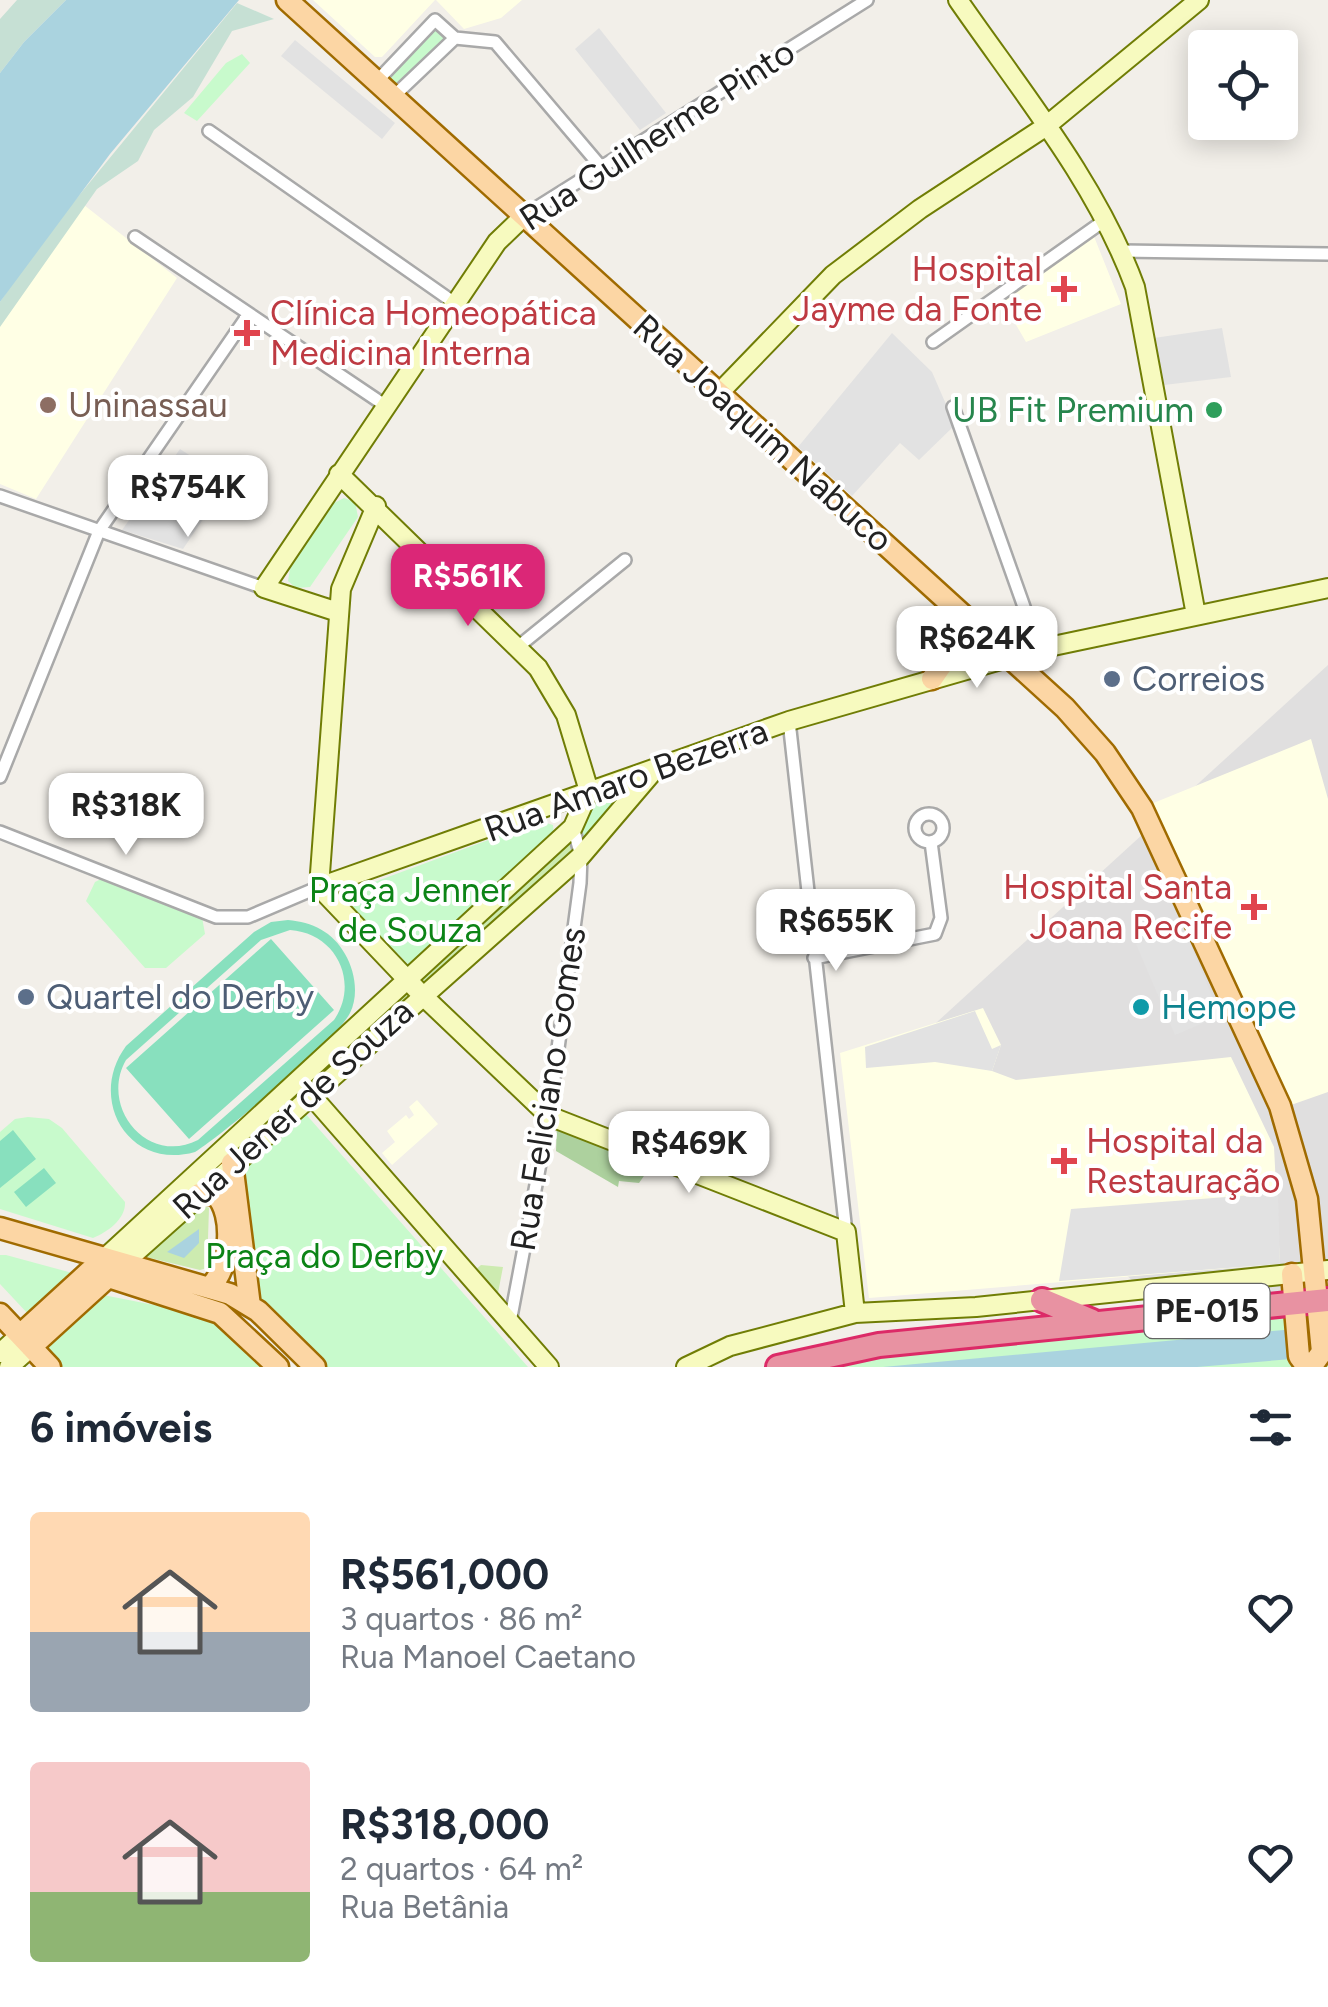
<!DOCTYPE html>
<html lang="pt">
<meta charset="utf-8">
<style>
:root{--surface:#fff;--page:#f6f6f7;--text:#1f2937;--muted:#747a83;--accent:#db2777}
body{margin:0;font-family:Figtree,sans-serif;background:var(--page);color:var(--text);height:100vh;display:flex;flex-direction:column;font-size:38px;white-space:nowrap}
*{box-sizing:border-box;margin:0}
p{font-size:32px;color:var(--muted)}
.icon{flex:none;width:55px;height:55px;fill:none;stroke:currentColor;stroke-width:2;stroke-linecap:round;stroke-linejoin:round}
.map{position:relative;height:1367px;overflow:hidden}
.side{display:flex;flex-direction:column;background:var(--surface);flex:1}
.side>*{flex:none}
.controls{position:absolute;left:1188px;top:30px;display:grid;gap:20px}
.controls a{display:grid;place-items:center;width:110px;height:110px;border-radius:10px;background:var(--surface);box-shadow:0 5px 25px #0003;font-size:50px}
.price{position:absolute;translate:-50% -85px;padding:0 22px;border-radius:20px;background:#fff;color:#222;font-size:32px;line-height:65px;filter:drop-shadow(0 2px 5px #0008)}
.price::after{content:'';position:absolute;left:50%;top:60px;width:30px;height:22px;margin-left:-15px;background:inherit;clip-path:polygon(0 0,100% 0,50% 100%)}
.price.active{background:var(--accent);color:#fff}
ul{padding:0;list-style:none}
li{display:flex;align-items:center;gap:30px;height:250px;padding:0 30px}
li span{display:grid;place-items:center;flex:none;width:280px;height:200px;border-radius:10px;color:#555}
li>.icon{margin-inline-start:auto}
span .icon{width:120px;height:120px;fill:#fffc;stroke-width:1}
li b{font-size:42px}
h2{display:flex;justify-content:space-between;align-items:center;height:120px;padding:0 30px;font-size:42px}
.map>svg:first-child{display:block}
.residential{fill:#e0dfdf}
.education{fill:#ffffe5}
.grass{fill:#cdebb0}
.forest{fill:#add19e}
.wetland{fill:#c6e0d4}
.park{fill:#c8facc}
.pitch{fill:#88e0be;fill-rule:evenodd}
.parking{fill:#e2e2e2}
.water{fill:#aad3df}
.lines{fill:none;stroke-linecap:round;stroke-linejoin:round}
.street-casing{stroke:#a9a9a9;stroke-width:16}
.secondary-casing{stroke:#707d05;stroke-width:22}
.primary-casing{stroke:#a06b00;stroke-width:25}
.highway-casing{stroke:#dc2a67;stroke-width:28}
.street{stroke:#fff;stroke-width:11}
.secondary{stroke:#f7fabf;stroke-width:18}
.primary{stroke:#fcd6a4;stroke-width:20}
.highway{stroke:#e892a2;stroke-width:22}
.health-dot{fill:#e0444e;stroke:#fff;stroke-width:4}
.education-dot{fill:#8d6e63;stroke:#fff;stroke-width:4}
.leisure-dot{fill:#2e9e5b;stroke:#fff;stroke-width:4}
.service-dot{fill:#5c6f8a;stroke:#fff;stroke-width:4}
.culture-dot{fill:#0f9aa8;stroke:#fff;stroke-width:4}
.labels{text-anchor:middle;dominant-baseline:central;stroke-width:8;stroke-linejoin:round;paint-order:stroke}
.shield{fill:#fff;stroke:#646464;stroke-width:2.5}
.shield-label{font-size:32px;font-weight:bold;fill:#222}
.street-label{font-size:35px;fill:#222;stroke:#fff}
.health-label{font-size:35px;fill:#be3a42;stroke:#fff;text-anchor:end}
.education-label{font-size:35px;fill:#785e54;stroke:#fff;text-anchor:start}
.leisure-label{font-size:35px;fill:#27864d;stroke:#fff;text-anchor:end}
.service-label{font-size:35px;fill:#4e5e75;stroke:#fff;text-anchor:start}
.park-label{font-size:35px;fill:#0c8416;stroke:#fff}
.culture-label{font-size:35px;fill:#0d838f;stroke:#fff;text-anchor:start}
</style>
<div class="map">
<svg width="1328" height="1367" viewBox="0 0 1328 1367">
<rect width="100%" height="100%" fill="#f2efe9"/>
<path class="residential" d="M1328,665v702h-108l-318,-313z"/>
<path class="education" d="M313,0h122l-53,57h-7z
M436,0h86l-21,18 -37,11z
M84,205l93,73 -141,221 -36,-15v-158z
M1093,234l28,70 -95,38 -25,-43z
M1311,739l17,60v293l-37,13 -140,-301z
M983,1008l18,37 -9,26 24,9 215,-23 43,90 6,117 -411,34 -29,-245z
M417,1100l21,24 -46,41 -10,-12 13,-11 -8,-11 19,-16 3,4 5,-4 -5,-8z"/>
<path class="grass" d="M575,827l7,26 -456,408 12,-35z
M201,1204l8,4 -2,60 -7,2 -54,-13z
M481,1265l22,2 -5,26 -23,-23z"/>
<path class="forest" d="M557,1122l93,37 -6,7 2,7 -7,10 -20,-2 -1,6 -62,-36z"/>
<path class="wetland" d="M17,0h49l-42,42 -24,31v-54z
M237,3l37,16 -42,12 -39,66 -39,33 -16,31 -41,28 -97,138v-25l40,-59z"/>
<path class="park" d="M435,26l14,15 -55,55 -17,-15z
M242,54l8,9 -53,58 -13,-8 42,-50z
M344,498l11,4 3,15 -48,70 -14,1 -8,-7 2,-12 44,-66z
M657,767l-75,86 -7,-26 14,-34z
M540,821l13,4 1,10 -144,131 -71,-71z
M103,878l99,39 3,17 -39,34h-21l-59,-67 9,-19z
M304,1112l224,255h-202l-76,-74 -6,-128z
M28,1117l21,2 13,9 63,74c1,17 -17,30 -32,36l-93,-29v-77l15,-13z
M0,1255h6l70,19 -47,41 -29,-31z
M98,1294l97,19 29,13 44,41h-207l-17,-22z
M1328,1300v67h-550z"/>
<path class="pitch" d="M288,920c24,2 45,12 57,34 10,17 14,41 5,59 -12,26 -128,122 -155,139 -67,19 -108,-53 -69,-106l128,-114 17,-10zM290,930c46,3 70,52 44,90l-136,120c-50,26 -99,-33 -72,-80l135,-120z
M271,939l63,71 -145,129 -63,-71z
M13,1130l23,29 -36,29v-47z
M44,1168l12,15 -30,24 -12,-15z"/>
<path class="parking" d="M599,28l67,85 -26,17 -65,-81z
M295,40l100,83 -13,16 -101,-83z
M1222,328l9,49 -67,8 -10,-47z
M892,333l40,39 23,53 -36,35 -19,-17 -48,53 -54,-49z
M180,449l49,32 -46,68 -61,-19z
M1183,926l37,90 -45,19 -39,-91z
M975,1011l17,38 9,-4 -9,26 -57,-9 -69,6 -1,-21z
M1278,1193l2,71 -221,17 12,-72z"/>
<path class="water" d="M66,0h173l-129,154 -110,148v-229l24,-31z
M199,1229v14l-15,15 -17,-6z
M1328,1326v30l-131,11h-314z"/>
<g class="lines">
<defs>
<path id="street" d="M377,81l58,-61 20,18
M394,96l61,-58 40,4 107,126
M209,131l247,173
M525,215l342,-215
M135,237l251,169
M1122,251l206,3
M933,342l172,-122
M953,407l86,242
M0,496l264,92
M519,646l106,-86
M789,721l57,511
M0,777l99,-246 149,-216
M915 828a14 14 0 1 1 28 0a14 14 0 1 1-28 0Z
M0,832l216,85h32l71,-30
M814,958l121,-24 6,-16 -10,-76
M510,1322l39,-206 31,-233 1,-27 -8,-29"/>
<path id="secondary" d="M958,0c63,91 139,183 177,287l61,328
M720,392l113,-117 87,-66 125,-82 154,-127
M339,474l199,194 28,47 23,76
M338,612l-74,-24 233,-346 28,-27
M319,887l470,-166 250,-72 289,-61
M319,887l102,107 128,122 297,116 9,81
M319,887l22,-298 35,-83
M304,1087l245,280
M107,1256l466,-429 16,-36
M116,1270l465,-414 76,-89
M0,1353l20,-18
M9,1367l22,-20
M686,1367l44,-21 125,-33 121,-6 352,-37"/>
<path id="primary" d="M287,0l778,708 40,45 37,55 138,298 27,93 15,153 -11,15
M932,679l22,-32 -4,-42
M232,1163l18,143
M199,1194h16c21,21 15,74 -5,93
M0,1228l230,66 28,17 57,56
M1292,1274l7,82 8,11
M0,1314l50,53
M20,1335l70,-64 130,42 58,54
M31,1347l77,-70"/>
<path id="highway" d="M1042,1300l50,21
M778,1367l101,-22 449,-45"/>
</defs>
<use href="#street" class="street-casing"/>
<use href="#secondary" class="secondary-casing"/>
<use href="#primary" class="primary-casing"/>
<use href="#highway" class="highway-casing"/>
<use href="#street" class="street"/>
<use href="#secondary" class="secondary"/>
<use href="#primary" class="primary"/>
<use href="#highway" class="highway"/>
</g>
<g class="health-dot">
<path d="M1059 274h10v10h10v10h-10v10h-10v-10h-10v-10h10z"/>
<path d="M242 318h10v10h10v10h-10v10h-10v-10h-10v-10h10z"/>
<path d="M1249 892h10v10h10v10h-10v10h-10v-10h-10v-10h10z"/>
<path d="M1059 1146h10v10h10v10h-10v10h-10v-10h-10v-10h10z"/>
</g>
<circle class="education-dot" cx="48" cy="405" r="10"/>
<circle class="leisure-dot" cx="1214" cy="410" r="10"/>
<g class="service-dot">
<circle cx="1112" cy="679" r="10"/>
<circle cx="26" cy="997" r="10"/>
</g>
<circle class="culture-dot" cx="1141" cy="1007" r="10"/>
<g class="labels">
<rect class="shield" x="1144.5" y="1284" width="125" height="54" rx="8"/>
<g class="shield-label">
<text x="1207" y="1311">PE-015</text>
</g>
<g class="street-label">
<text transform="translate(657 135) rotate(-33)">Rua Guilherme Pinto</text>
<text transform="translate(763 433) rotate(42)">Rua Joaquim Nabuco</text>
<text transform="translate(626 780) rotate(-20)">Rua Amaro Bezerra</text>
<text transform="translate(548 1089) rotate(-81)">Rua Feliciano Gomes</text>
<text transform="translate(293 1109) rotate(-42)">Rua Jener de Souza</text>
</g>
<g class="health-label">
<text x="1042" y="269">Hospital<tspan x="1042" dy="40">Jayme da Fonte</tspan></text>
<text x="270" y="313" text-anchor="start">Clínica Homeopática<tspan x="270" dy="40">Medicina Interna</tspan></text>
<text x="1232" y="887">Hospital Santa<tspan x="1232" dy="40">Joana Recife</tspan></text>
<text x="1086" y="1141" text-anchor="start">Hospital da<tspan x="1086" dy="40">Restauração</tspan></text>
</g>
<g class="education-label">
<text x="68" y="405">Uninassau</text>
</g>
<g class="leisure-label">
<text x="1194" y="410">UB Fit Premium</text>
</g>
<g class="service-label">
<text x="1132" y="679">Correios</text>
<text x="46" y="997">Quartel do Derby</text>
</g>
<g class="park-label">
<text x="410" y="890">Praça Jenner<tspan x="410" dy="40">de Souza</tspan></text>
<text x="324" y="1256">Praça do Derby</text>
</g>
<g class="culture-label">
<text x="1161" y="1007">Hemope</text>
</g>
</g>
</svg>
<div class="controls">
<a><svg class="icon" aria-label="locate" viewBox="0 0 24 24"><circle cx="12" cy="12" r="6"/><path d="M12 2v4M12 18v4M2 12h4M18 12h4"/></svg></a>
</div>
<b class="price" style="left:188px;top:540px">R$754K</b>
<b class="price active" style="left:468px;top:629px">R$561K</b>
<b class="price" style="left:977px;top:691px">R$624K</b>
<b class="price" style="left:126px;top:858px">R$318K</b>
<b class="price" style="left:836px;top:974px">R$655K</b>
<b class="price" style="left:689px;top:1196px">R$469K</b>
</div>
<section class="side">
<h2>6 imóveis<svg class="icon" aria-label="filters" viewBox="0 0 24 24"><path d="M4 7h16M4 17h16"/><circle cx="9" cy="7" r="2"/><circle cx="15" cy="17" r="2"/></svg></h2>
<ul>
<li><span style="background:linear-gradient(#ffd9b3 60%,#9aa5b1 0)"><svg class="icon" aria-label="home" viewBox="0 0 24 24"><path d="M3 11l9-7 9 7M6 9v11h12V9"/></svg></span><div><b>R$561,000</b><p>3 quartos · 86 m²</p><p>Rua Manoel Caetano</p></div><svg class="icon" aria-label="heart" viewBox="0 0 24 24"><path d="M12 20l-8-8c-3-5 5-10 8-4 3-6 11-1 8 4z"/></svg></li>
<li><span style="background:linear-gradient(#f6c9c9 65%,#8fb573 0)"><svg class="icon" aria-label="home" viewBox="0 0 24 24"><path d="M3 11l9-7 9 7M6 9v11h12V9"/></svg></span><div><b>R$318,000</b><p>2 quartos · 64 m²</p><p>Rua Betânia</p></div><svg class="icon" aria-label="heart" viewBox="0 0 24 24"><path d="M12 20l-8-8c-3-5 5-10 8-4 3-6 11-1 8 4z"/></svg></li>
</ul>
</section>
